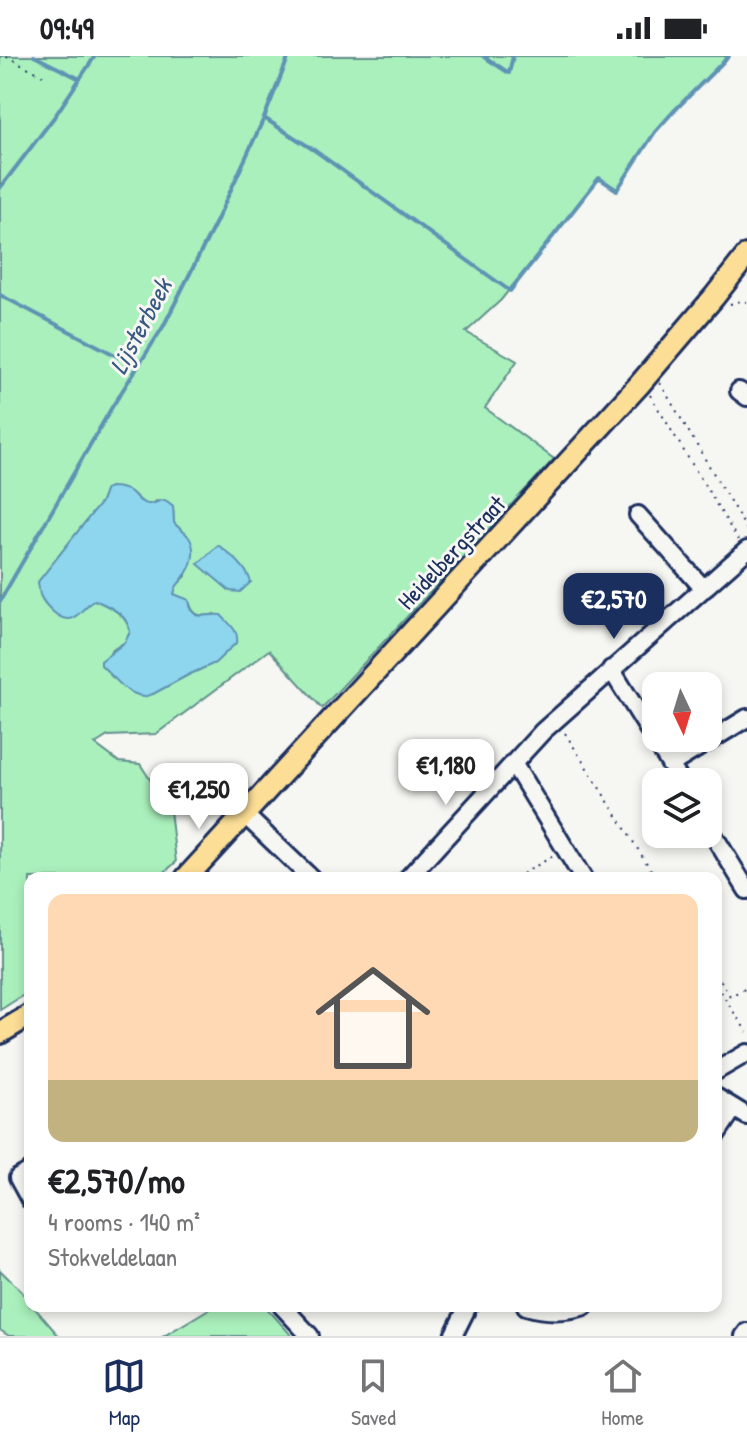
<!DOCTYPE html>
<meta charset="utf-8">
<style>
:root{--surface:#fff;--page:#f6f6f6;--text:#202124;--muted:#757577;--line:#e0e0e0;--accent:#1b2f5e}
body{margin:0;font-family:"Patrick Hand",sans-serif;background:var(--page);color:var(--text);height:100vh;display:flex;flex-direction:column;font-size:30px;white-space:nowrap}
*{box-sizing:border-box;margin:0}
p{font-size:26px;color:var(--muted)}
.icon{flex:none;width:44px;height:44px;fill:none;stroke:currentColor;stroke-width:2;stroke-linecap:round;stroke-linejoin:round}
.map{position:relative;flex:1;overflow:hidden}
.side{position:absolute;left:24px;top:816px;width:698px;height:440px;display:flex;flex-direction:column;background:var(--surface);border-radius:16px;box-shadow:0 4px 12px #0003}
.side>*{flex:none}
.needle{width:52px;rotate:176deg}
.fabs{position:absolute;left:642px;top:616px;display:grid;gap:16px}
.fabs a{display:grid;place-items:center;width:80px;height:80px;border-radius:16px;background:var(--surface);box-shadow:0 4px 12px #0003;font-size:40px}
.price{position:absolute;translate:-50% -68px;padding:0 18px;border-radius:16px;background:#fff;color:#222;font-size:26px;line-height:52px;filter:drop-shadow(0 2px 4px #0008)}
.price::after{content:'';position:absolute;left:50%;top:48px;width:24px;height:18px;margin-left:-12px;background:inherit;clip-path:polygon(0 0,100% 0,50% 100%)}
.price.active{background:var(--accent);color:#fff}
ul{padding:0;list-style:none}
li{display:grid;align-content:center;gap:16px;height:424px;padding:0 24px}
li+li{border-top:2px solid var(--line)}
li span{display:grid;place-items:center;height:248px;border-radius:16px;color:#555}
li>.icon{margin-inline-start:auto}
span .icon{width:144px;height:144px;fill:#fffc;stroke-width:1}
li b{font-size:34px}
.status{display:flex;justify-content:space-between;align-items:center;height:56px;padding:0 40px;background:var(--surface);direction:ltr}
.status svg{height:22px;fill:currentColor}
.tab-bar{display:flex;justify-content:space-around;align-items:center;height:112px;border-top:2px solid var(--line);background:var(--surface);font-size:22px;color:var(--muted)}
.tab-bar a{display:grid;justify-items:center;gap:4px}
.tab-bar .active{color:var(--accent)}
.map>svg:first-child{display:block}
.green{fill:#aaf0bc;stroke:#62908d;stroke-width:2;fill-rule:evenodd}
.water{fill:#8dd6ee;stroke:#5f93b4;stroke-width:2}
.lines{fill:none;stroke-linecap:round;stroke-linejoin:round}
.stream{stroke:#5f93b4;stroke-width:4}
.minor-casing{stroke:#1b2f5e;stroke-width:22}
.major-casing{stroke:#1b2f5e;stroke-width:26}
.path{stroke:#1b2f5e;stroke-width:2;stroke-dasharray:2 6;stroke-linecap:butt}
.minor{stroke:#f6f6f2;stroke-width:16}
.major{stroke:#fcde96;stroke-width:20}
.labels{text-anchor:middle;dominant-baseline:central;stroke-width:6;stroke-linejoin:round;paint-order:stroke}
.street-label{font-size:24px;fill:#1b2f5e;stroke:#f6f6f2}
.water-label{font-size:26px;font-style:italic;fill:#385982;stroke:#f6f6f2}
</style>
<div class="status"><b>09:49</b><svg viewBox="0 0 49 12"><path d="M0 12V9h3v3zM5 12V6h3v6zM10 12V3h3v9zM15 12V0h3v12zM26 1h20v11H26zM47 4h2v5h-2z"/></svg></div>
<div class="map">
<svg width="747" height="1280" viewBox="0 0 747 1280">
<rect width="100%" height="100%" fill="#f6f6f2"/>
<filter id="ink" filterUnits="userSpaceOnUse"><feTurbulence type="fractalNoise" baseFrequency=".0125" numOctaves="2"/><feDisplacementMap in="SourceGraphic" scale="16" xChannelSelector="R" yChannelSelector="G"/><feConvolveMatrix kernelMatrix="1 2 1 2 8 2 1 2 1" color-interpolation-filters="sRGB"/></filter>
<g filter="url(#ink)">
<path class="green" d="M0,0h729l-57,57 -17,19 -38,58 -18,-12 -98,122 -35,32 51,29 -32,47 69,51 -232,249 -53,-58 -113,84 -48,2 -13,8 24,18 21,2 30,46 6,52 -18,16h-128v113l-30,19zM106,433l25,3 12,11 6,2 7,-4 17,5 1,17 13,12 -1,41 -11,11 -1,8 15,5c3,16 11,18 26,14l22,28 -22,21 -27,12 -35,19 -41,-17 -7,-9 6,-17 14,-9 5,-10c-3,-18 -20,-25 -35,-32 -15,5 -13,14 -31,18l-20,-16 -6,-20 63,-80z
M0,1214c10,11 26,22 30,36h3l26,30h-50l-9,-6z
M214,1250h51l27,30h-128z"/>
<path class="water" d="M110,431c7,0 14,1 21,5 5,4 9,12 17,12 12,1 12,-11 25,2l1,17c4,5 10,8 14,13 10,13 4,31 -5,42 -5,7 -8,8 -9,16l15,6c3,24 16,13 32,15 7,8 18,15 16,27l-22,21 -27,12 -35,19 -10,3 -10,-4 -10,-6 -22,-22v-4l24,-19 5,-10c-2,-18 -20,-25 -35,-32 -10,4 -16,18 -26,19 -11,1 -25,-15 -29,-24 -1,-4 -1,-9 -2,-13l63,-80 5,-13z
M218,489c13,10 28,21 33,37l-11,10 -10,-1 -32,-27z"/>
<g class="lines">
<path class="stream" d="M34,0l46,23
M483,0l26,17 4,-17
M264,62l50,32 196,141 89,-113 18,12 38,-58 17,-19 57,-57
M0,132l55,-72 40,-60
M0,239l138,72
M0,545l112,-194 51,-80 53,-105 48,-104 25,-62"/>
<defs>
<path id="minor" d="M739,335l8,6
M638,459l66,74
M611,613l70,113
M513,707l70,115
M670,709l77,-47
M245,759l66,63
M708,770l39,64
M408,822l135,-147 204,-181
M716,1015l31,-18
M716,1041l31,19
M716,1079l18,-27
M30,1115l-12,7 12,22
M282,1250l28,30
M526,1250c20,6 39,6 59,0
M453,1280l15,-30
M744,1280l3,-4"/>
<path id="major" d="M186,822l453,-493 75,-88 33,-42
M0,977l30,-18"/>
</defs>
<use href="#minor" class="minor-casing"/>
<use href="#major" class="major-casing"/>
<path class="path" d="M6,0l42,22
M730,248l11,-3 6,1
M660,327l87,147
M650,339l88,145
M565,677l91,145
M516,822l37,-22
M716,922l2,-2 12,20 17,-8
M716,929l31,47"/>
<use href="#minor" class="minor"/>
<use href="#major" class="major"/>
</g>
</g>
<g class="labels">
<g class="street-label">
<text transform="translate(451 496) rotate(-47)">Heidelbergstraat</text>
</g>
<g class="water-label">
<text transform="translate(140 270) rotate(-62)">Lijsterbeek</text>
</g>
</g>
</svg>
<div class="fabs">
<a><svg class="needle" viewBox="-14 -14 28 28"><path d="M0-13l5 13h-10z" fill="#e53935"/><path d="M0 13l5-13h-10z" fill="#757577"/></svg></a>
<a><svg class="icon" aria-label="layers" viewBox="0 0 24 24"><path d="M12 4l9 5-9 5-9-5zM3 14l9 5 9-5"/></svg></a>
</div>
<b class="price active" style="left:614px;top:585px">€2,570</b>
<b class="price" style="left:446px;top:751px">€1,180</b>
<b class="price" style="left:199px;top:775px">€1,250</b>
<section class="side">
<ul>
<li><span style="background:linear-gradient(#ffd9b3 75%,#c2b280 0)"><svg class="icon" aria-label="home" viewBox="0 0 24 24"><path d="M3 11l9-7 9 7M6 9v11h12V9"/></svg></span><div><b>€2,570/mo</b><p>4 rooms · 140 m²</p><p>Stokveldelaan</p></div></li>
</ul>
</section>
</div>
<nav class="tab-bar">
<a class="active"><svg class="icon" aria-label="map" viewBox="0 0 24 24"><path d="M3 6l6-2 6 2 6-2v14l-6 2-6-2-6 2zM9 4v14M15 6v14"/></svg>Map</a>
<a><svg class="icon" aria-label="saved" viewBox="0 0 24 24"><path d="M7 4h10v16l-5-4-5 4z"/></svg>Saved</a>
<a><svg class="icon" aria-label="home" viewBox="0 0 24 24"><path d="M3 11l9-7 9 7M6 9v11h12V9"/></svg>Home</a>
</nav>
